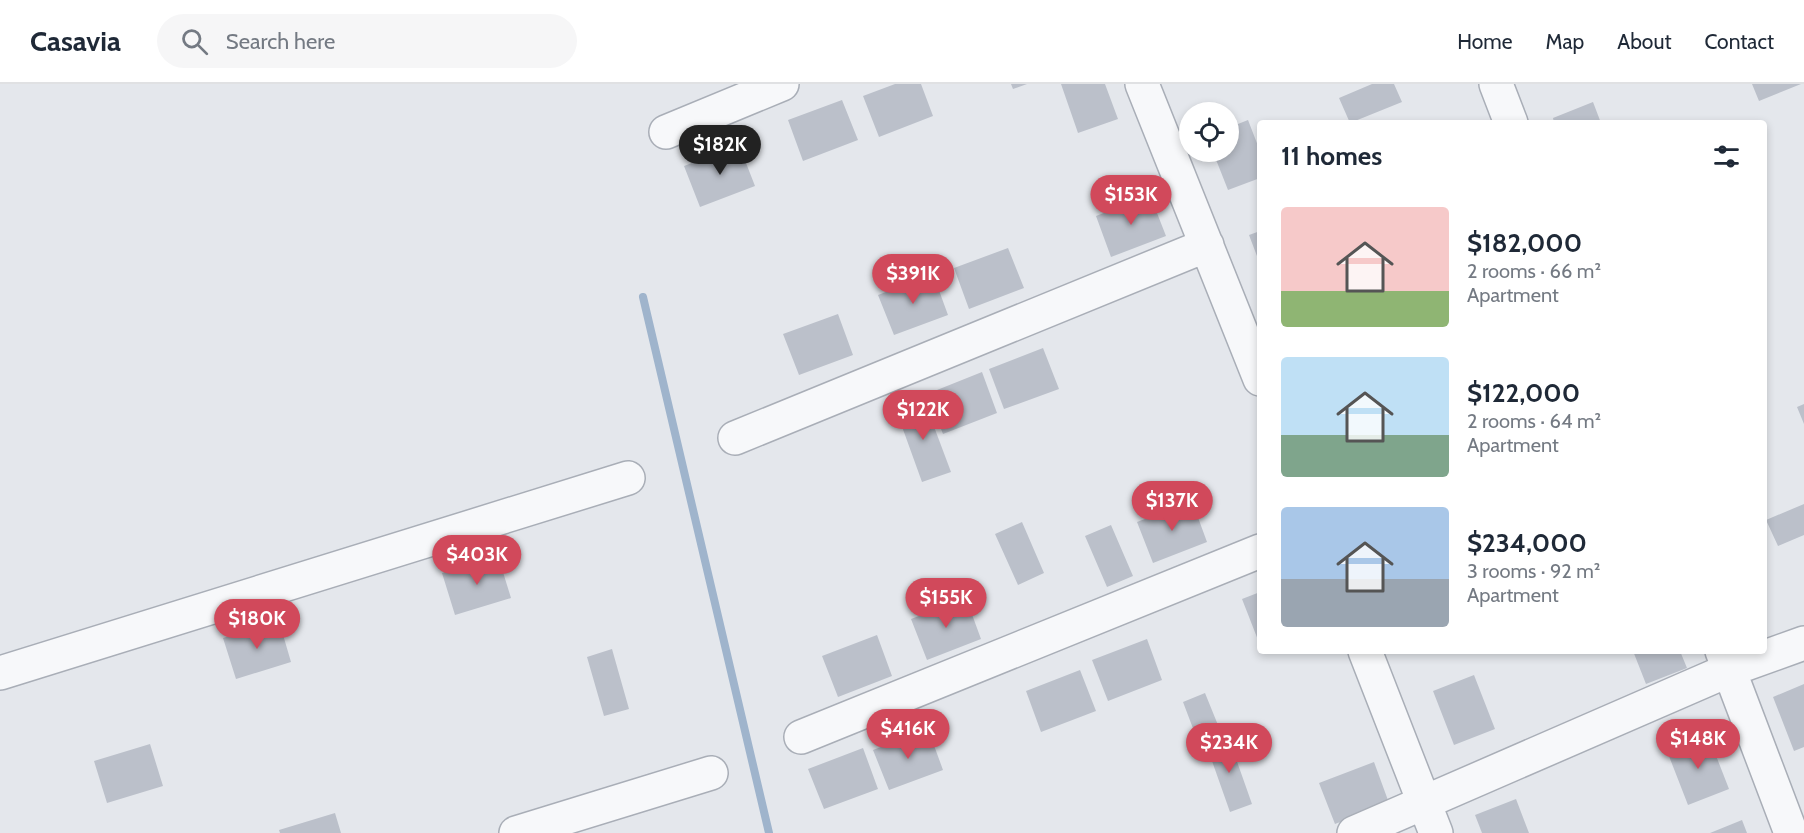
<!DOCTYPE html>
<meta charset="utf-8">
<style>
:root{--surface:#fff;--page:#f6f6f7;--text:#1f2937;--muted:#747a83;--line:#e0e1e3;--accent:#d1495b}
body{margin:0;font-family:Cabin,sans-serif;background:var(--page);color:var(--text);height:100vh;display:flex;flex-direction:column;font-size:22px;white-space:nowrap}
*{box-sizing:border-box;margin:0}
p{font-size:20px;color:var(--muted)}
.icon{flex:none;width:33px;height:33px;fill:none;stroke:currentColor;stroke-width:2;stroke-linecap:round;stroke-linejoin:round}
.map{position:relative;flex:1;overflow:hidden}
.panel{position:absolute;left:1257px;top:36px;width:510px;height:534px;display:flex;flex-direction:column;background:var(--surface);border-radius:6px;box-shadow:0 3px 9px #0003}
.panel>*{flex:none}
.tools{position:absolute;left:1179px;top:18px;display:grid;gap:12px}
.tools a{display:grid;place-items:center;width:60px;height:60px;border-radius:50%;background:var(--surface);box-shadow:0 3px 9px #0003;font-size:30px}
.price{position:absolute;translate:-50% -51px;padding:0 14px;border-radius:21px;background:var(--accent);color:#fff;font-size:20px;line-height:39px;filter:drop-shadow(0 2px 3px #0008)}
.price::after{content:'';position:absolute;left:50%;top:36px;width:18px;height:14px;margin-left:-9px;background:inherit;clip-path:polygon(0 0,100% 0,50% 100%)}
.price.active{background:#222;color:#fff}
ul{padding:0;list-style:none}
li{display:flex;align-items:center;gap:18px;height:150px;padding:0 24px}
li span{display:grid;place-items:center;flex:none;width:168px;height:120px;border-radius:6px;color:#555}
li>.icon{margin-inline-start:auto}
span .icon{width:72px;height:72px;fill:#fffc;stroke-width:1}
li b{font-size:26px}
h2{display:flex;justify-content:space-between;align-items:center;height:72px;padding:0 24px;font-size:26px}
header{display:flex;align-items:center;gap:36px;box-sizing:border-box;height:84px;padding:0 30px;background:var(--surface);border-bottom:2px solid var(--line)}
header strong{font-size:28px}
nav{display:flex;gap:33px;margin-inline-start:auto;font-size:21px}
.search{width:420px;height:54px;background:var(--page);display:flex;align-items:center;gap:15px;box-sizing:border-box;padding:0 21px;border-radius:33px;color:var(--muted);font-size:22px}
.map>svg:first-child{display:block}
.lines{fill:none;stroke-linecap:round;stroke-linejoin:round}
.stream{stroke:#9fb4cc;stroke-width:8}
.building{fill:#bbc0ca}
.minor-casing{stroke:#a9aeb7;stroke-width:36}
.minor{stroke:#f7f8fa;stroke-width:33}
</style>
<header>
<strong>Casavia</strong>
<div class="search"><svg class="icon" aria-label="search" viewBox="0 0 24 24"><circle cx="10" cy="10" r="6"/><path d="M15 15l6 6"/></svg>Search here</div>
<nav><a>Home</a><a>Map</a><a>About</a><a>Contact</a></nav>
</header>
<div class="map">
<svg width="1804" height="749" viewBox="0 0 1804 749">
<rect width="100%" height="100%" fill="#e4e7ec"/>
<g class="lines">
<path class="stream" d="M643,213l126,536"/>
</g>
<path class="building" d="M895,0h26l12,32 -54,21 -16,-41z
M1011,0h16l-14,5z
M1061,0h44l13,35 -40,14z
M1372,0h22l8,18 -52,21 -11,-25z
M1752,0h49l-42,17z
M842,16l16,40 -55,21 -15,-41z
M1593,18l8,21h-47l-1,-5z
M1248,36l12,31v27l-32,12 -15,-38h15v-24z
M739,61l16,41 -55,21 -16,-41z
M1150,111l16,41 -55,21 -15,-41z
M1260,147v33l-11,-29z
M1008,164l16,40 -55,21 -15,-41z
M933,190l15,41 -54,20 -16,-40z
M838,230l15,41 -54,20 -16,-41z
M1043,264l16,41 -55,20 -15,-40z
M982,288l15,41 -54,21 -16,-40z
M924,316l27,72 -29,10 -26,-72z
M1804,320v20l-7,-17z
M1192,417l15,41 -54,21 -16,-41z
M1804,420v31l-26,11 -12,-26z
M1022,438l22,51 -26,12 -23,-51z
M1111,441l22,51 -26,11 -22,-51z
M498,472l13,42 -56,17 -13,-42z
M1260,508v47l-2,1 -16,-41z
M966,514l15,41 -54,21 -16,-41z
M279,537l12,41 -55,17 -13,-41z
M877,551l15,41 -54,21 -16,-41z
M1147,555l15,41 -54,21 -16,-41z
M612,565l17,60 -25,7 -17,-59z
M1633,567h47l7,17 -41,16z
M1080,586l16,41 -55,21 -15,-41z
M1474,591l21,54 -41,16 -21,-54z
M1804,600v63l-10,4 -21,-54z
M1205,609l15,37 -23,9 -14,-37z
M928,645l15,41 -54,20 -16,-40z
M1708,651l21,54 -41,16 -21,-54z
M1228,652l24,68 -22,8 -24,-68z
M150,660l13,42 -56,17 -13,-42z
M863,664l15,41 -54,20 -16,-40z
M1374,678l15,41 -54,21 -16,-41z
M1516,715l13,34h-47l-7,-18z
M335,729l6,20h-61l-1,-3z
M1742,736l5,13h-37z"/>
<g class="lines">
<defs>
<path id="minor" d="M1142,0l118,295
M1496,0l15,39
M666,48l116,-48
M735,354l472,-193
M1365,567l71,182
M1722,567l69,182
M0,589l628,-195
M801,653l459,-186
M516,749l195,-60
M1354,749l375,-163 75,-27"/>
</defs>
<use href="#minor" class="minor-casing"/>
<use href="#minor" class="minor"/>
</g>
</svg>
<div class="tools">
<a><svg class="icon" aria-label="locate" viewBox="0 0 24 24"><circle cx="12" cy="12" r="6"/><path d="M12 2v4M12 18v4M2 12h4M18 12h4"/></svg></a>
</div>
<b class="price active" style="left:720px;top:92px">$182K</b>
<b class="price" style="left:1131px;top:142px">$153K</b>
<b class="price" style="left:913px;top:221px">$391K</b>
<b class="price" style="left:923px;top:357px">$122K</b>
<b class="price" style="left:1172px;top:448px">$137K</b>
<b class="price" style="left:477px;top:502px">$403K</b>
<b class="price" style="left:946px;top:545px">$155K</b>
<b class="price" style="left:257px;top:566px">$180K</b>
<b class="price" style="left:908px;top:676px">$416K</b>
<b class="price" style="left:1698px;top:686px">$148K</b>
<b class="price" style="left:1229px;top:690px">$234K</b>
<section class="panel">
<h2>11 homes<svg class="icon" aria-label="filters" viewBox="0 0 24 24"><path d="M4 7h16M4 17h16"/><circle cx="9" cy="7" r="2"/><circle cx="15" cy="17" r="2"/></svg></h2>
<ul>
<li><span style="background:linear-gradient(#f6c9c9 70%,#8fb573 0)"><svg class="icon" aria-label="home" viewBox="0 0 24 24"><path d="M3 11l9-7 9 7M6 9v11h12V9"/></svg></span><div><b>$182,000</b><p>2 rooms · 66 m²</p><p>Apartment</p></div></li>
<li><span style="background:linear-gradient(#bfe0f5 65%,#7fa58c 0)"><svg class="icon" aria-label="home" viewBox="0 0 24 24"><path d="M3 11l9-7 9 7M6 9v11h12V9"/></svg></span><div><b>$122,000</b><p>2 rooms · 64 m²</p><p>Apartment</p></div></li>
<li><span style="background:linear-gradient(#a9c7e8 60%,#9aa5b1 0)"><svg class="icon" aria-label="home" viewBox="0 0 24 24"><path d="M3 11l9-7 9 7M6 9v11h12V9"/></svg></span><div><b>$234,000</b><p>3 rooms · 92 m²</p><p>Apartment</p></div></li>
</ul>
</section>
</div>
